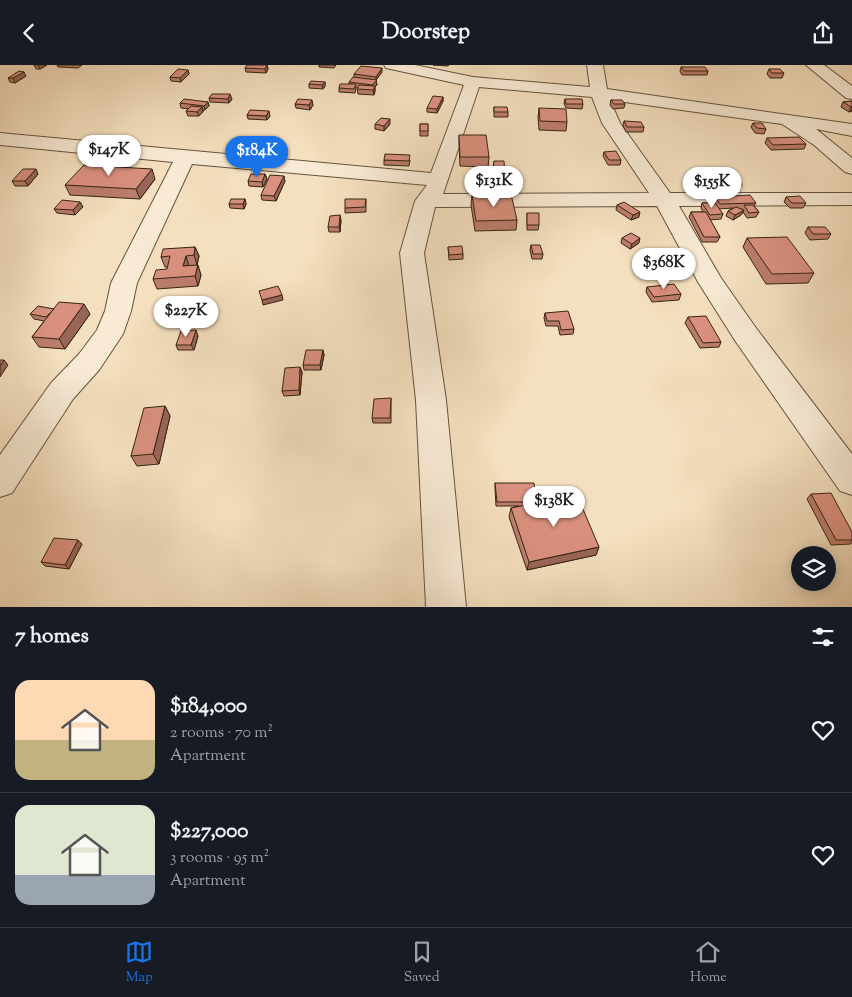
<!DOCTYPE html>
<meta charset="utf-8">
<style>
:root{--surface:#171b24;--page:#242831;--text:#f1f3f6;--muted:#9ea1a6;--line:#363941;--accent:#1a73e8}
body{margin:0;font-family:"Sorts Mill Goudy",serif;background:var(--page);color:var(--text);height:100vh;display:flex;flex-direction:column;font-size:19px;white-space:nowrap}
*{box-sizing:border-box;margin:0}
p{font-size:16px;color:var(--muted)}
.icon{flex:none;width:28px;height:28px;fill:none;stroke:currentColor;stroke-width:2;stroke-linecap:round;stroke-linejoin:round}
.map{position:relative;height:542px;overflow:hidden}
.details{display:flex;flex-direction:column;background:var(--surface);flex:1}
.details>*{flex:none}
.buttons{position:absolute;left:791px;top:481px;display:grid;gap:10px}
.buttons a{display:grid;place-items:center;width:45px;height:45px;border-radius:50%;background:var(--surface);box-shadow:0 2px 12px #0003;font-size:25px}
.price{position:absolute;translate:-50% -42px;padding:0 11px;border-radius:18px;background:#fff;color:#222;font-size:16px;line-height:32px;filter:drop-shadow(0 1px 2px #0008)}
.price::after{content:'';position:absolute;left:50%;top:30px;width:15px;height:11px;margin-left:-8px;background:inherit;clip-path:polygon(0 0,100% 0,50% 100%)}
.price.current{background:var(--accent);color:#fff}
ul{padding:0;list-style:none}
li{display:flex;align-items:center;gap:15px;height:125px;padding:0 15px}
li+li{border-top:1px solid var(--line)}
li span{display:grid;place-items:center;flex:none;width:140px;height:100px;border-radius:15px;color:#555}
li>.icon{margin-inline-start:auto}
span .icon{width:60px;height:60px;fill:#fffc;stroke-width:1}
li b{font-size:21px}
h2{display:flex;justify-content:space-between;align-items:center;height:60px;padding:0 15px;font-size:21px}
header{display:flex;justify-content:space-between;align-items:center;height:65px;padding:0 15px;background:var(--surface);font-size:22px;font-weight:800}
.tabs{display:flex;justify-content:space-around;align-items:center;height:70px;border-top:1px solid var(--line);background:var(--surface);font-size:14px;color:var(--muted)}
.tabs a{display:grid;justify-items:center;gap:2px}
.tabs .current{color:var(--accent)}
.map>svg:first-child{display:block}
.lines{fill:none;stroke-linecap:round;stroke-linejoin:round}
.minor-casing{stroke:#65533d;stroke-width:2}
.minor{fill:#f8ead5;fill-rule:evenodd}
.wall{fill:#bb7c6c;stroke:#352412}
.shaded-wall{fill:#986558;stroke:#352412}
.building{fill:#d9907e;stroke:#352412}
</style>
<header><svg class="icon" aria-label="back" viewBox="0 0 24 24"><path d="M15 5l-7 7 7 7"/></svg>Doorstep<svg class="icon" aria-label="share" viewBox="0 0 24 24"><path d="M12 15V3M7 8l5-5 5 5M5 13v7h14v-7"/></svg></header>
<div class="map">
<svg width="852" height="542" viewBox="0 0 852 542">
<rect width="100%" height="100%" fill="#f4dfbe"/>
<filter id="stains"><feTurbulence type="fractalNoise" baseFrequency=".004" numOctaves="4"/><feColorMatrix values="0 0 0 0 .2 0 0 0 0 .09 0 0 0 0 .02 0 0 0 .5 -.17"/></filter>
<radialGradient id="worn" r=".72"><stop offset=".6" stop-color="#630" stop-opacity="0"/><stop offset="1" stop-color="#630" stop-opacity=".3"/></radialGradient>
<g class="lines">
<defs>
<path id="minor" d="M384,0h31l58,12 117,10 -3,-22h16l4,24 245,35v12l-36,-7 36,29v16l-7,-2 -31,-27 -32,-21 -172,-24 10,23 50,70h182v12l-173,1 42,72 35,50 96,126v41l-12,-4 -104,-149 -38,-60 -41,-76 -222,1 -11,46 22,147 20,207h-40l-10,-207 -16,-147 15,-52 12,-16 -235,-21 -55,119 -6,28 -8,23 -24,36 -26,29 -61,94 -12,4v-42l51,-72 28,-29 18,-24 8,-19 6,-28 62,-121 -173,-17v-12l431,40 33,-88 -78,-17zM479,22l113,10 10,26 47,70 -206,1z
M806,0h18l28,21v13l-6,-1z"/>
</defs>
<use href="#minor" class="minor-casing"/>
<use href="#minor" class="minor"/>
</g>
<path class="wall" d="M34,0h13l-7,4h-4z
M57,0h25l-4,3 -20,-1z
M267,0l1,4 -2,4 -20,-1 -1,-4z
M319,0h17l-2,3 -15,-1z
M433,0h16l-1,1z
M681,2l27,4 -1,4h-25l-2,-4z
M769,4l15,4 -2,5h-12l-3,-4z
M188,5l1,4 -8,8 -10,-1 -1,-4z
M382,7l-6,8 1,5 -2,2v4l-1,4 -16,-1 -1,-5 1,-1 -2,-1 -1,6 -16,-1v-4l10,-4v-2l5,-5v-3z
M26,11l-11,7 -5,-1 -2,-4z
M325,17v4l-2,3 -14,-1v-4z
M443,32v4l-6,12 -10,-1v-4z
M209,33l23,1 -3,4 -19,-1z
M565,34l18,5 -1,5 -16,-1 -2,-5z
M611,35l14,4 -1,4 -11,1 -3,-4z
M852,36v10l-3,1 -8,-5 2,-5z
M208,37l1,4 -4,4h-2v2l-4,4h-11l-2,-5 3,-2 -8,-1 -1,-5z
M295,39l18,1 -3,5 -14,-2z
M494,42l14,5v5h-14z
M539,43l28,14 -1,9 -27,-1 -1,-13z
M247,50l23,1 -3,4 -19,-1z
M624,56l20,6 -1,5h-17l-3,-6z
M753,58l13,6 -2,5 -9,-1 -4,-6z
M375,59h15l-6,7 -9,-2z
M420,59h8v12h-8z
M459,70l30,22 -1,10 -28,-1 -1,-22z
M767,73l39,6 -2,5 -33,1 -6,-7z
M604,87l17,8 -1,5h-12l-5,-9z
M104,89h31l-4,6 -25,-1z
M384,95h26l-1,6 -25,-1z
M494,96l11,14 -1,5h-11z
M38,109l-10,12h-13l-3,-5z
M265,109l2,5 -4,8 -14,-1 -1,-5z
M709,110l33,9 -2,5h-28l-5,-9z
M155,114l-15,20 -70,-4 -5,-10z
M285,116l-9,20 -14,-1 -1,-5z
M506,119l13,4 -1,5h-11l-2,-5z
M472,130l45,25 -1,10 -41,1 -4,-26z
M715,132l41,6 -2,3 5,6 -3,5 -9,1 -4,-6 -2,3 -8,5 -7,-4 2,-5 5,-3 -14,1 4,5 -2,5 -11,1 10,17 -3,5h-15l-13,-25 2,-5h12l-2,-4 1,-5h12l-1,-1z
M786,132l20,6 -3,5h-13l-6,-6z
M245,134l1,5 -2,5 -14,-1 -1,-4z
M366,134v13l-21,1v-5z
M80,137l3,5 -8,8 -18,-2 -3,-4z
M617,140l22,12 -8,3 -15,-10z
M527,148l12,12 -1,5h-11z
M341,155l-1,12h-11l-1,-5z
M808,162l23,7 -3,5 -18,1 -5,-7z
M622,173l17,5 -9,6 -9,-6z
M747,173l67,35 -6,10 -42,1 -23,-37z
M531,180l12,9 -1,5h-10l-2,-9z
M195,182l4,9 -2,9 4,10 -3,11 -41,3 -4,-10 14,-10 1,-2h-3l-4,-10z
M448,182l15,7v5l-14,1z
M647,222l34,7 -2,6 -27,2 -6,-10z
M53,244l37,5 -25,35 -26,-2 -7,-10 12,-16 -10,-2 -4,-5z
M545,248l29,16 -1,5 -13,1 -2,-9h-12l-2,-8z
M688,252l33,25 -2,5 -19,1 -15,-25z
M198,271l-4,14h-16l-2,-5z
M323,285l1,5 -3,15h-17l-1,-5z
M300,302l2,5 -2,23 -16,1 -2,-5z
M391,333v25h-18l-1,-5z
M165,341l5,10 -11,48 -22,2 -6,-10z
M495,418l42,19 -1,1 63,44 -3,8 -69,15 -18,-53 2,-9 8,-2h-23l-1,-18z
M811,429l41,38 -1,12 -20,1 -24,-46z
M78,475l4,4 -13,25 -24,-3 -4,-4z"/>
<path class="shaded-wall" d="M38,0h9l-7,4z
M267,0l1,4 -2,4 -1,-4z
M382,3v4l-6,8 1,5 -2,2v4l-1,4 -2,-10 4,-4v-4z
M188,5l1,4 -8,8 -1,-4z
M24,7l2,4 -11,7 -2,-5z
M325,17v4l-2,3 -1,-4z
M230,29l2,5 -3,4 -1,-4z
M443,32v4l-6,12v-4z
M312,35l1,5 -3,5 -1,-5z
M208,37l1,4 -4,4 -1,-4z
M202,42l1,5 -4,4 -2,-4z
M851,42h1v4l-3,1z
M269,46l1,5 -3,4 -1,-4z
M390,54v5l-6,7v-5z
M133,85l2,4 -4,6 -2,-5z
M36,104l2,5 -10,12 -3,-5z
M152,104l3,10 -15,20 -4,-10z
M265,109l2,5 -4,8 -1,-5z
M284,111l1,5 -9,20 -2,-5z
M245,134l1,5 -2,5 -1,-5z
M80,137l3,5 -8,8 -2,-5z
M744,145l-3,5 -8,5 2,-5z
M640,147l-1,5 -8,3 2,-5z
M340,150l1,5 -1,12 -1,-5z
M640,173l-1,5 -9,6 2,-5z
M195,182l4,9 -2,9 -3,-10z
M186,191l3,10h-6z
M198,200l3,10 -3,11 -3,-10z
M282,230l1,5 -20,5 -1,-5z
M84,239l6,10 -25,35 -6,-10z
M196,265l2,6 -4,14 -3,-5z
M323,285l1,5 -3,15 -1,-5z
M4,295l4,5 -8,12v-11z
M300,302l2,5 -2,23 -1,-5z
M165,341l5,10 -11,48 -6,-10z
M78,475l4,4 -13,25 -4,-4z
M599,482l-3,8 -69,15 2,-8z"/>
<path class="building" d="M247,0h20l-2,4 -20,-1z
M361,1l21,2 -6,9 -22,-3z
M681,2h24l3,4h-24z
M178,4l10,1 -8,8 -10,-1z
M769,4h11l4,4h-12z
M19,6l5,1 -11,6h-5z
M353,12l24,3 -5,5 -23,-3z
M311,16l14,1 -3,3 -13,-1z
M340,19h16l-2,5 -15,-1z
M359,20l16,1 -2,4 -16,-1z
M212,29h18l-2,5 -19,-1z
M433,31l10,1 -6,12 -10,-1z
M184,34l24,3 -4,4 -24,-3z
M298,34l14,1 -3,5 -14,-1z
M565,34h17l1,5h-17z
M611,35h11l3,4h-11z
M852,36v6h-1l-8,-5z
M191,41l11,1 -5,5 -11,-1z
M494,42h13l1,5h-14z
M539,43l27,1 1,13 -27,-1z
M250,45l19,1 -3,5 -19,-1z
M381,53l9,1 -6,7 -9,-2z
M624,56l17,1 3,5h-17z
M753,58h9l4,6 -9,-1z
M420,59h8v7h-8z
M459,70h27l3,22h-29z
M799,72l7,7 -33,1 -6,-7z
M109,84l24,1 -4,5 -25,-1z
M616,86l5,9h-12l-5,-8z
M385,89l25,1 -1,6 -25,-1z
M494,96h10l1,14h-12z
M84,100l68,4 -16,20 -71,-4z
M23,104h13l-11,12h-13z
M251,109h14l-3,8 -14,-1z
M270,110l14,1 -10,20 -13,-1z
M709,110h27l6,9h-28z
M518,118l1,5h-12l-1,-4z
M511,129l6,26 -41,1 -4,-26z
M750,130l6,8 -36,1 -5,-7z
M800,131l6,7h-14l-6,-6z
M231,134h14l-2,5h-14z
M345,134h21l-1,8 -20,1z
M62,135l18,2 -7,8 -19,-1z
M624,137l16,10 -7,3 -16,-10z
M702,138h13l8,11 -13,1z
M744,140h9l6,7 -10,1z
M736,142l8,3 -9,5 -7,-4z
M691,147h15l14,25h-16z
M527,148h12v12h-12z
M340,150l-1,12h-11l2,-11z
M808,162h17l6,7h-18z
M631,168l9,5 -8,6 -10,-6z
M787,172l27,36 -42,1 -25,-36z
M531,180h9l3,9h-10z
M462,181l1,8 -14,1 -1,-8z
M195,182l-1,8 -8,1 -3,10 15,-1 -3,11 -42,3 3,-9 11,-1 3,-13 -9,1 2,-8z
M674,219l7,10 -27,3 -7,-10z
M278,221l4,9 -20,5 -3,-9z
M59,237l25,2 -25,35 -27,-2z
M38,241l16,3 -8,8 -16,-3z
M568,246l6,18 -13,1 -2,-9h-12l-2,-8z
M706,251l15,26 -18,1 -15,-26z
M196,265l-5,15h-15l5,-14z
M306,285h17l-3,15h-17z
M0,295h4l-4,6z
M300,302l-1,23 -17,1 3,-23z
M391,333l-1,20h-18l2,-19z
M165,341l-12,48 -22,2 13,-48z
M495,418h39l3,19h-40z
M831,428l21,39v8h-16l-25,-46z
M577,430l22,52 -70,15 -18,-54z
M54,473l24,2 -13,25 -24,-3z"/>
<rect width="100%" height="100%" filter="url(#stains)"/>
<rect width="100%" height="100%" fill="url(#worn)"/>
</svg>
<div class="buttons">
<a><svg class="icon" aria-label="layers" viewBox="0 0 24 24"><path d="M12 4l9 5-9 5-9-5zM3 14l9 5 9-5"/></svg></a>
</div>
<b class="price" style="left:109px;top:112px">$147K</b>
<b class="price current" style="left:257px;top:113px">$184K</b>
<b class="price" style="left:494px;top:143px">$131K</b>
<b class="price" style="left:712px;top:144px">$155K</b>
<b class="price" style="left:664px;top:225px">$368K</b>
<b class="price" style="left:186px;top:273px">$227K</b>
<b class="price" style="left:554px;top:463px">$138K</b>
</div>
<section class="details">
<h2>7 homes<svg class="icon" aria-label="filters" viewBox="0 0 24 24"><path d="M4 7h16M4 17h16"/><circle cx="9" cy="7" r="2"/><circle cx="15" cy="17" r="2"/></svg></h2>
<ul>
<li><span style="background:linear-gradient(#ffd9b3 60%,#c2b280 0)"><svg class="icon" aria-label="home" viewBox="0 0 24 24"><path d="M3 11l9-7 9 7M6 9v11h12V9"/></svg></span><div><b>$184,000</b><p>2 rooms · 70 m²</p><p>Apartment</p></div><svg class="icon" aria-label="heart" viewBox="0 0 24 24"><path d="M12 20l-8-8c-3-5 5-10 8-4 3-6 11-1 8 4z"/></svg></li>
<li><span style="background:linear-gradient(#dfe7d0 70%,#9aa5b1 0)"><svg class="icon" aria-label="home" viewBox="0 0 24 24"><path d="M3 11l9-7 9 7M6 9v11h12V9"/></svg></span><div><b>$227,000</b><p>3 rooms · 95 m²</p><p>Apartment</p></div><svg class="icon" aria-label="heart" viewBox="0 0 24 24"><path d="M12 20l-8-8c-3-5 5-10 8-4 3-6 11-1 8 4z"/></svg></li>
</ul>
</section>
<nav class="tabs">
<a class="current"><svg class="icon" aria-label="map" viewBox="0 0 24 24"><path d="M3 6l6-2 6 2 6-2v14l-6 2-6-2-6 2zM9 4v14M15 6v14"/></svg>Map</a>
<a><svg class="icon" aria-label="saved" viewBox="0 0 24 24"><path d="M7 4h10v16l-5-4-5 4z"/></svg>Saved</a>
<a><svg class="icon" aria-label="home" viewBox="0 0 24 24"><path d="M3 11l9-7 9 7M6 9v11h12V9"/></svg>Home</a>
</nav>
